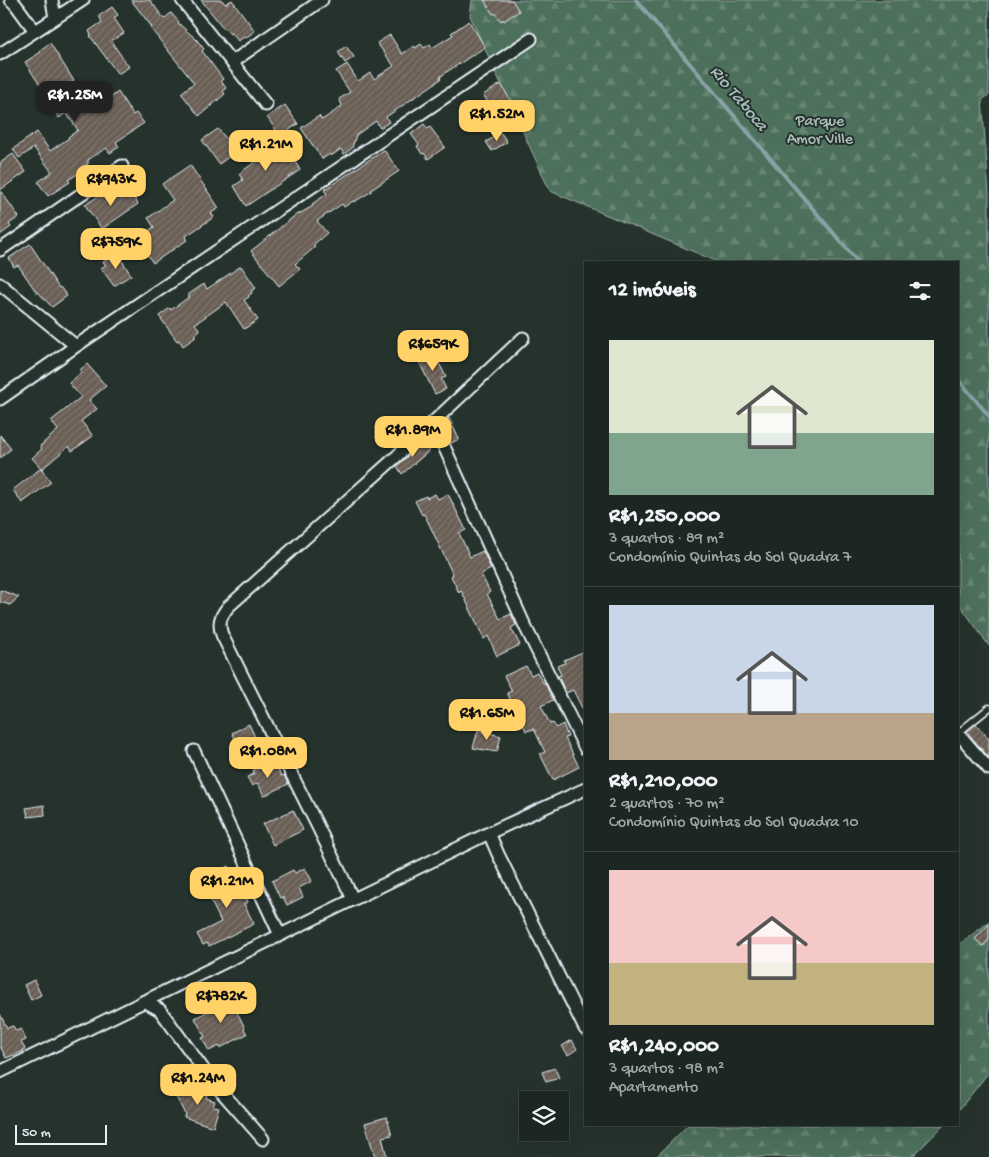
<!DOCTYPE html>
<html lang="pt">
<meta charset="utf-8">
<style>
:root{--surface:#1c2622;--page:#29322f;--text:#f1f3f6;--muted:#a0a5a5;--line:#3a4340;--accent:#ffd166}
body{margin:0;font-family:"Gochi Hand",sans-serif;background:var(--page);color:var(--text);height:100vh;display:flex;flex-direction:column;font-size:19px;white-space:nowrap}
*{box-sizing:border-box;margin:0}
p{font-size:16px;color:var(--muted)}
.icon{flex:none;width:28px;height:28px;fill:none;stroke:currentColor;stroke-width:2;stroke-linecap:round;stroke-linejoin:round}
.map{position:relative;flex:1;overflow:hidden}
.sheet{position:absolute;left:584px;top:261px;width:375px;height:865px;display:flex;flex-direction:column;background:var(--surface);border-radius:0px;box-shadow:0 5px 20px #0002,0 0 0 1px var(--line)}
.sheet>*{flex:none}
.tools{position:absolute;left:519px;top:1091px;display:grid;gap:10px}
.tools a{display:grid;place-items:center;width:50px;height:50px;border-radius:0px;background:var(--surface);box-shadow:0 5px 20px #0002,0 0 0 1px var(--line);font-size:25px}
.scale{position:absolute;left:15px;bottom:12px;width:92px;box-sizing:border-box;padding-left:5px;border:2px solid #e8f1f8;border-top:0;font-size:14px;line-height:18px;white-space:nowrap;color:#e8f1f8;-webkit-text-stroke:4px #26332d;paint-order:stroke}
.price{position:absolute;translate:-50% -42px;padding:0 11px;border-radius:10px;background:var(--accent);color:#111;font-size:16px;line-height:32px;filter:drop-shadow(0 1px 2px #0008)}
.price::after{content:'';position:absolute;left:50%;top:30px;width:15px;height:11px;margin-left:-8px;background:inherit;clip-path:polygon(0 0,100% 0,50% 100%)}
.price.current{background:#222;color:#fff}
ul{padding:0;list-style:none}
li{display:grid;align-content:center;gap:10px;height:265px;padding:0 25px}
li+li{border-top:1px solid var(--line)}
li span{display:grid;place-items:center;height:155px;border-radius:0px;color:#555}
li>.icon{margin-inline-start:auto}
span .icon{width:90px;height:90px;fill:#fffc;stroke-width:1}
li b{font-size:21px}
h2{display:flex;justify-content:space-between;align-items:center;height:60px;padding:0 25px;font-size:21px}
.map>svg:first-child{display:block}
.forest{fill:url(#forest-firs);stroke:#9bb0aa}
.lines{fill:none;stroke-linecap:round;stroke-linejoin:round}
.stream{stroke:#89a2a6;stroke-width:4}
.building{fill:url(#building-hatch);stroke:#e8f1f8}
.lane-casing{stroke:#e8f1f8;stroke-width:9}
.street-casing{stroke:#e8f1f8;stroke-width:15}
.lane{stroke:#26332d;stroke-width:5.5}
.street{stroke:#26332d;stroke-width:11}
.labels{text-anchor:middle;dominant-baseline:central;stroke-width:4;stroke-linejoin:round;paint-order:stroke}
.park-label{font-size:16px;fill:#aabdb9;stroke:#26332d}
.water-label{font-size:18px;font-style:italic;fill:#a9bdc1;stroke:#26332d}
</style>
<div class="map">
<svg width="989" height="1157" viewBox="0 0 989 1157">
<defs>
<pattern id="forest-firs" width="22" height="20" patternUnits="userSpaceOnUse" patternTransform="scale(1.25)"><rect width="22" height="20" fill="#4e705b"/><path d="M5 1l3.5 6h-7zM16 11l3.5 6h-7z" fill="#688573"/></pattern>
<pattern id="building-hatch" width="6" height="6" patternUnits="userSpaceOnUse" patternTransform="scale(1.25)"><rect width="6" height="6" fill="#6a5e55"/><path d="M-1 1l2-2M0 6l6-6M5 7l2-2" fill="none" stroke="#7f766e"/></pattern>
</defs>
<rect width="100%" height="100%" fill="#26332d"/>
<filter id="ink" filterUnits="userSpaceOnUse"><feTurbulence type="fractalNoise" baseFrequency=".02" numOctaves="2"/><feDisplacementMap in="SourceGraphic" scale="10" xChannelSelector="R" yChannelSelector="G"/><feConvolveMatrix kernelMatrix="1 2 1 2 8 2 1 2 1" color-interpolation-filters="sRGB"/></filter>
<g filter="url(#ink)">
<path class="forest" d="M472,0h517v95l-7,5 7,94v452l-31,-44v-340h-240l-168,-71 -80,-175z
M989,922v150l-31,39v-166z
M688,1125h256l-32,32h-256z"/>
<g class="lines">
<path class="stream" d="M636,0l222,262
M958,379l31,37"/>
</g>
<path class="building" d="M131,0h19l14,19 7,-6 8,9 -1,1 19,17 7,9 -2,2 21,28 -2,2 5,7 -3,3 2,3 -26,22 -18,-23 13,-10 -43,-54 1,-2z
M201,0h21l3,4 7,-4 23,31 -10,7 -1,-1 -6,4 -6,-8 -2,1 -4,-5 -1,1z
M484,0h28l7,11 -15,10 -1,-2 -2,2 -6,-8 -2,1z
M112,7l6,8 -4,3 10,15 -13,8 18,26 -11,7 -28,-38 1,-1 -2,-4 13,-9 -3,-6z
M469,21l16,26 -37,24 -8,6 1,2 -55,38 3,5 -9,6 -4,-7 -20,14 -4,13 -8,6 -3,-5 -10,7 -1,-2 -8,5 -21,-31 18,-12 3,4 19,-13v-1l1,-1 -3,-6 11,-7 -14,-21 11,-7 11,17 12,-8 4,6 20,-13 -17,-23 13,-8 12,19 12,-8 1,2 6,-4 3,4 6,-4 2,4 21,-13 -2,-2z
M50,43l24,38 -4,2 18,27 20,-14 2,2 8,-6 15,23 3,-2 8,10 -28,19 3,5 -9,6 -4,-5 -18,12v4l-6,3 2,3 -16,10 2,2 -22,14 -10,-14 14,-10 -18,-24 -15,10 -6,-9 24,-17 13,19 19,-13 -1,-1 10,-7 -12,-17 -7,5 -15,-24 1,-1 -20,-31 16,-10 -1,-2z
M346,46l8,11 -9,6 -7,-11z
M501,84l15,26 4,-3 8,11 -13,9 -16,-23 -7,4 -9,-13z
M285,105l13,19 -18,12 -13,-19z
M424,124l4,5 2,-2 15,20 -17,12 -4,-6 -2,1 -5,-8 2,-1 -8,-11z
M218,129l19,22 -18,13 -17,-24z
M501,133l6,9 -15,9 -6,-9z
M282,139l13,20 -1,1 6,10 -54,36 -12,-20 9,-6 -4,-6 17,-13 -6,-8 8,-6 3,5z
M384,150l15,21 -28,19 1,1 -18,11 -1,-1 -9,6 -2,-3 -25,17 10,12 -14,12 2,2 -20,17 5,5 -21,17 -28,-35 46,-37v1l16,-9 -1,-2 15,-10 -3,-4z
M13,154l13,18 -26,18 19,27 -10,7 2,3 -11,8v-72z
M190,165l29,43 -8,5 3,4 -28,19 1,3v1l-34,23 -16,-24 17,-12 -6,-9 25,-18 -11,-16z
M126,186l12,18 -36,25 -17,-24 18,-12 4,5 15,-11 1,2z
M30,244l29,44 1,-1 7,9 -15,11 -14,-15 -1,1 -19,-28 -4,2 -5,-9z
M116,254l2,3 1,-1 12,19 -17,11 -13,-18 5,-3 -3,-3z
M241,266l15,22 -5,3 1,2 -4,3 1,1 -5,3 14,20 -14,9 -18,-27 -31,22 5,6 -6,5 2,2 -13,9 -4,-6 -2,1 -18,-25 11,-8 1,2 18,-13v-3l15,-10 3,5z
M436,351l4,9 -2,1 8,16 -5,2 5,10 -11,5 -17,-34z
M87,364l19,22 -17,14 8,9 -16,12 12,15 -21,15 -3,-5 -27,23 -10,-11 10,-9 -2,-3 18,-16 -7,-9 30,-24 -12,-14 12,-10 -1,-3z
M449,418l10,21 -8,4 -9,-19z
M0,435l11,14 -11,9z
M423,442l7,8 -28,24 -5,-8z
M41,468l10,14 -29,21 -9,-13z
M435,494l3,5 10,-5 18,36 -7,3 11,24 13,-6 8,18 -10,5 9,18 -3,2 13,25 11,-5 5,11 -5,3 9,17 -23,11 -9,-20 -4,3 -22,-47 -1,-1 -2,2 -8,-17 2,-1 -22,-47 -7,-14 -2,1 -7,-14 11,-5 1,2z
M0,590l19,7 -9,8 -10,-3z
M585,651v63l-12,-24 -7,3 -8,-17 3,-1 -4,-9 8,-3 -1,-3z
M526,666l5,9 6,-3 6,11h2l8,17 -12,6 9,18 3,-1 3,5 7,-4 5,13 -3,1 14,29 -26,13 -13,-26 5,-2 -11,-23 -8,2 -19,-38 5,-2 -8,-15z
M249,724l6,13 -17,8 -6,-12z
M976,724l13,15v19l-22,-26z
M478,730l23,6 -4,16 -24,-4z
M269,762l2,3 4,-2 6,13 3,-1 4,9 -24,12 -6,-13 -6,3 -5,-9 7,-3 -1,-4z
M44,805l1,10 -17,2 -2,-9z
M293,810l10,20 -30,15 -10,-21z
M229,866l6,11 2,-1 7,15 4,11 -4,2 10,20 -45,22 -2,-3 -4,2 -6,-11 24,-12 -13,-27 12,-6 -7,-15z
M305,868l7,13 -13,7 4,9 -16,8 -4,-8 -3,1 -8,-17 21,-11 2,3z
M989,924v16l-6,6 -8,-7z
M34,980l7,15 -10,5 -7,-15z
M226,994l3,6 4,-2 4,9 -2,1 10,20 -1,1 3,5 -21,11 -6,3 -1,-2 -10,5 -7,-13 3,-1 -10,-19 25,-13 -3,-7z
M0,1014l7,14 6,-2 3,5 5,-2 5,11 -5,2 4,7 -2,1 1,1 -18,7 -6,-12z
M572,1040l5,9 -9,6 -6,-9z
M555,1068l4,10 -13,4 -4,-10z
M187,1084l9,3 1,1v2l10,4 -1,4 9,3 -2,5 6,1 -6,20 -29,-10 1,-3 -10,-19 10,-4z
M387,1117l5,18 -10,2 5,20h-12l-10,-34z"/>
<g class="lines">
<defs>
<path id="lane" d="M958,733l31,-25"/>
<path id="street" d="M11,0l5,5 19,26
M52,0l3,18
M182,0l84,105
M0,54l83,-54
M232,62l90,-62
M0,250l122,-84
M0,284l76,62
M0,399l76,-53 455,-307
M433,422l92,204 60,122
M958,733l31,36
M194,751l86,184
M489,833l9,21 87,175
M353,899l-35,-72 -96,-192c-4,-12 -2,-18 6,-28l169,-151 126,-118
M144,1001l16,9 52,71 51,58
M0,1072l489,-239 96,-44"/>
</defs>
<use href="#lane" class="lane-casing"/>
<use href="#street" class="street-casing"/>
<use href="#lane" class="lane"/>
<use href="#street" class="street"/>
</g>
</g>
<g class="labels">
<g class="park-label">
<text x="820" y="122">Parque<tspan x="820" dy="18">Amor Ville</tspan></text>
</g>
<g class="water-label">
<text transform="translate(738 99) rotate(50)">Rio Taboca</text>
</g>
</g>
</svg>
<div class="tools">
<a><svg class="icon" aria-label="layers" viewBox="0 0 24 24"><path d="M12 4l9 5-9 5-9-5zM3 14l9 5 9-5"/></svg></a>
</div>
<div class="scale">50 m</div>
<b class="price current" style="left:75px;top:123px">R$1.25M</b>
<b class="price" style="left:497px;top:142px">R$1.52M</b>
<b class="price" style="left:266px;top:172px">R$1.21M</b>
<b class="price" style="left:111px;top:207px">R$943K</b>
<b class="price" style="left:116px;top:270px">R$759K</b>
<b class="price" style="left:433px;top:372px">R$659K</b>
<b class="price" style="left:413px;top:458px">R$1.89M</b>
<b class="price" style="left:487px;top:741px">R$1.65M</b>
<b class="price" style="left:268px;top:779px">R$1.08M</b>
<b class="price" style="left:227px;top:909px">R$1.21M</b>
<b class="price" style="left:221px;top:1024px">R$782K</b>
<b class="price" style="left:198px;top:1106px">R$1.24M</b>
<section class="sheet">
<h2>12 imóveis<svg class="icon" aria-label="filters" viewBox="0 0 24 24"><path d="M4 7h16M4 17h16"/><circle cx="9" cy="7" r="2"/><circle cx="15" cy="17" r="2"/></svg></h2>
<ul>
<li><span style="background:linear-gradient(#dfe7d0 60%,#7fa58c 0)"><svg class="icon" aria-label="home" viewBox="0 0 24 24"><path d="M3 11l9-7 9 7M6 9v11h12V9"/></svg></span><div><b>R$1,250,000</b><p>3 quartos · 89 m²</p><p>Condomínio Quintas do Sol Quadra 7</p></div></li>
<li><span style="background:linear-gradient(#c9d6e8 70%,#b9a48a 0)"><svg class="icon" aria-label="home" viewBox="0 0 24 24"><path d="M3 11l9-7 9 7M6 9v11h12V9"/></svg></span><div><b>R$1,210,000</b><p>2 quartos · 70 m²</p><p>Condomínio Quintas do Sol Quadra 10</p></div></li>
<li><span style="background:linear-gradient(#f6c9c9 60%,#c2b280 0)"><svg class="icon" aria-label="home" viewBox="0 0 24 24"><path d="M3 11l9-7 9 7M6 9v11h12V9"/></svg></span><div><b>R$1,240,000</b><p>3 quartos · 98 m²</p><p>Apartamento</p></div></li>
</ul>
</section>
</div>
